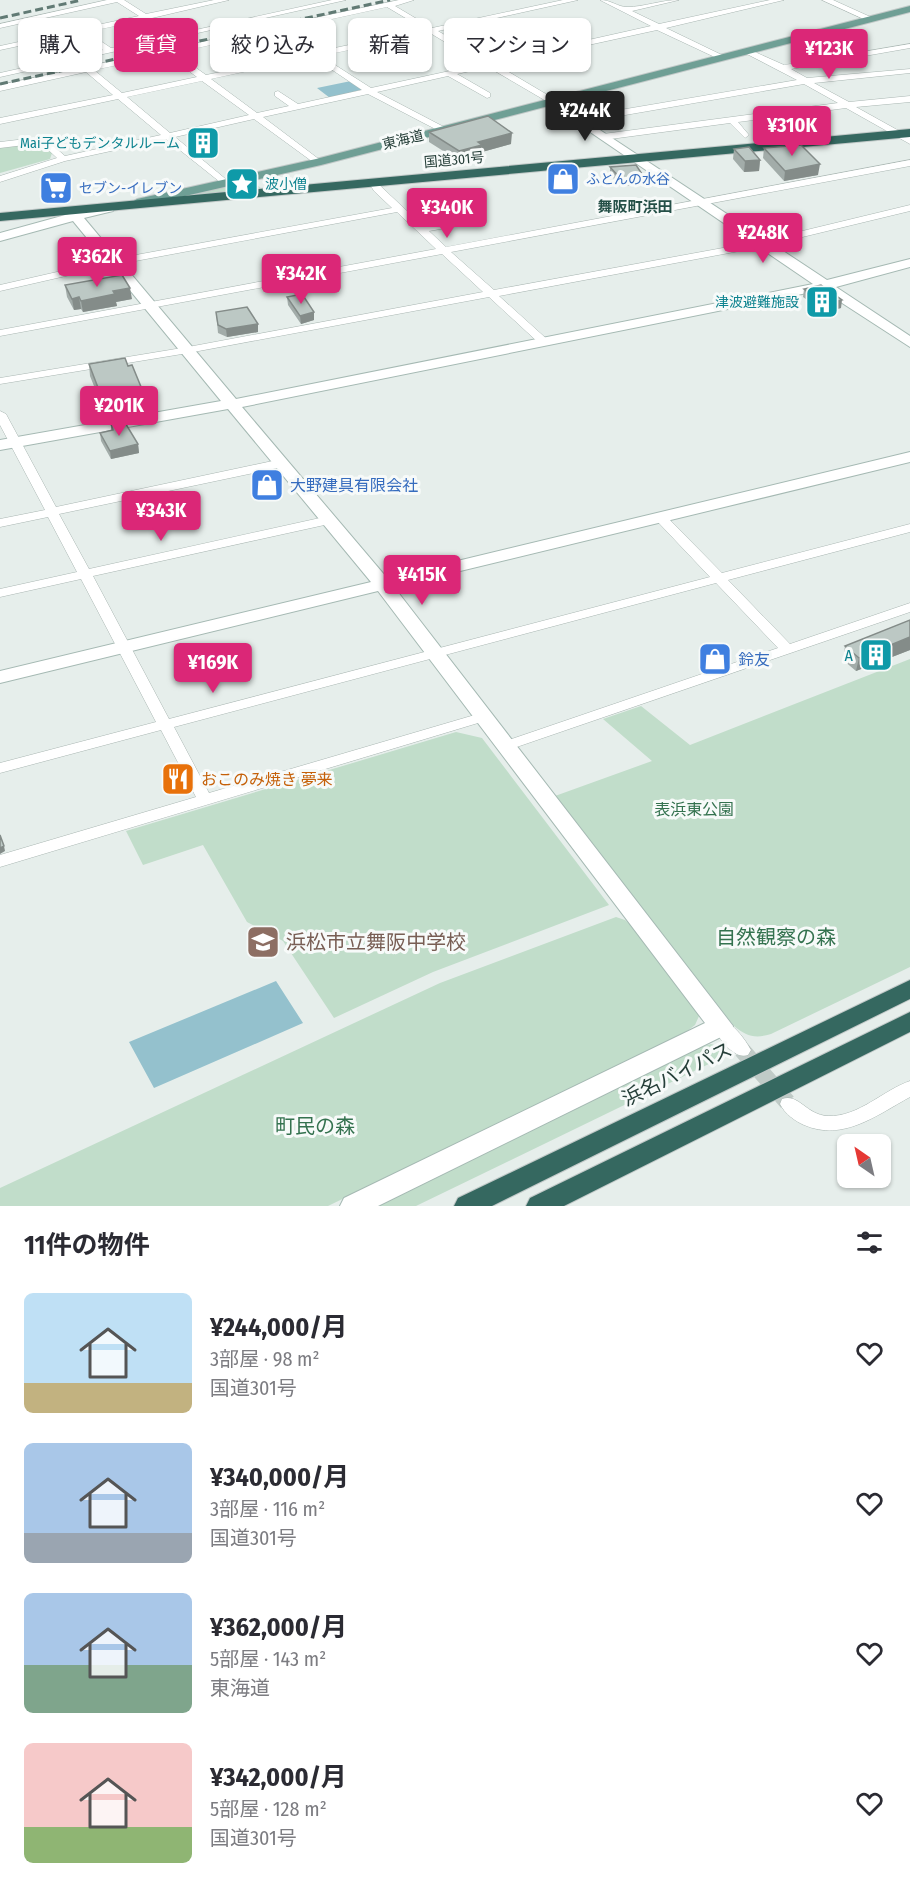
<!DOCTYPE html>
<html lang="ja">
<meta charset="utf-8">
<style>
:root{--surface:#fff;--page:#f2f2f3;--text:#2b2b33;--muted:#7c7c81;--accent:#db2777}
body{margin:0;font-family:"Fira Sans Condensed","Noto Sans JP",sans-serif;background:var(--page);color:var(--text);height:100vh;display:flex;flex-direction:column;font-size:22px;white-space:nowrap}
*{box-sizing:border-box;margin:0}
p{font-size:20px;color:var(--muted)}
.icon{flex:none;width:33px;height:33px;fill:none;stroke:currentColor;stroke-width:2;stroke-linecap:round;stroke-linejoin:round}
.map{position:relative;height:1206px;overflow:hidden}
.side{display:flex;flex-direction:column;background:var(--surface);flex:1}
.side>*{flex:none}
.guide{position:absolute;left:18px;top:18px;width:600px;height:54px;display:flex;gap:12px}
.needle{width:39px;rotate:326deg}
.controls{position:absolute;left:837px;top:1134px;display:grid;gap:12px}
.controls a{display:grid;place-items:center;width:54px;height:54px;border-radius:9px;background:var(--surface);box-shadow:0 2px 4px #0004;font-size:30px}
.price{position:absolute;translate:-50% -51px;padding:0 14px;border-radius:6px;background:var(--accent);color:#fff;font-size:20px;line-height:39px;filter:drop-shadow(0 2px 3px #0008)}
.price::after{content:'';position:absolute;left:50%;top:36px;width:18px;height:14px;margin-left:-9px;background:inherit;clip-path:polygon(0 0,100% 0,50% 100%)}
.price.current{background:#222;color:#fff}
ul{padding:0;list-style:none}
li{display:flex;align-items:center;gap:18px;height:150px;padding:0 24px}
li span{display:grid;place-items:center;flex:none;width:168px;height:120px;border-radius:9px;color:#555}
li>.icon{margin-inline-start:auto}
span .icon{width:72px;height:72px;fill:#fffc;stroke-width:1}
li b{font-size:26px}
h2{display:flex;justify-content:space-between;align-items:center;height:72px;padding:0 24px;font-size:26px}
.chip{padding:0 21px;border-radius:9px;background:var(--surface);box-shadow:0 2px 4px #0004;font-size:21px;line-height:54px}
.chip.current{background:var(--accent);color:#fff}
.map>svg:first-child{display:block}
.green{fill:#c1ddca}
.water{fill:#94c1cd}
.lines{fill:none;stroke-linecap:round;stroke-linejoin:round}
.street-tunnel{stroke:#c0cbc7;stroke-width:17;stroke-dasharray:17 9;stroke-linecap:butt}
.street-casing{stroke:#a9b6b2;stroke-width:1}
.secondary-casing{stroke:#a5b9b3;stroke-width:2}
.primary-casing{stroke:#c2c9c8;stroke-width:2}
.highway-casing{stroke:#c2c9c8;stroke-width:2}
.street{fill:#fff;fill-rule:evenodd}
.secondary{fill:#fff;fill-rule:evenodd}
.primary{fill:#6f9f95;fill-rule:evenodd}
.highway{fill:#356860;fill-rule:evenodd}
.rail{stroke:#617a74;stroke-width:3;stroke-dasharray:8 4;stroke-linecap:butt}
.wall{fill:#a2aca9}
.shaded-wall{fill:#848c89}
.building{fill:#bcc8c4;stroke:#848c89;stroke-width:1.5}
.labels{text-anchor:middle;dominant-baseline:central;stroke-width:6;stroke-linejoin:round;paint-order:stroke}
.far-street-label{font-size:14px;fill:#263f39;stroke:#f7faf9}
.far-culture-label{font-size:14px;fill:#0d838f;stroke:#f7faf9;text-anchor:end}
.far-shop-label{font-size:14px;fill:#366cbe;stroke:#f7faf9;text-anchor:start}
.far-neighbourhood-label{font-size:15px;font-weight:bold;fill:#244f47;stroke:#f7faf9}
.shop-label{font-size:16px;fill:#366cbe;stroke:#f7faf9;text-anchor:start}
.culture-label{font-size:16px;fill:#0d838f;stroke:#f7faf9;text-anchor:end}
.food-label{font-size:16px;fill:#c56008;stroke:#f7faf9;text-anchor:start}
.park-label{font-size:16px;fill:#34724f;stroke:#f7faf9}
.near-park-label{font-size:20px;fill:#34724f;stroke:#f7faf9}
.near-education-label{font-size:20px;fill:#785e54;stroke:#f7faf9;text-anchor:start}
.near-street-label{font-size:20px;fill:#263f39;stroke:#f7faf9}
</style>
<div class="map">
<svg width="910" height="1206" viewBox="0 0 910 1206">
<rect width="100%" height="100%" fill="#e6eeeb"/>
<path class="green" d="M40,142l12,11 -2,6 -50,14v-27z
M250,180l1,4h5l6,5 -71,8 -1,-3z
M910,659v308l-139,67c-16,5 -25,2 -37,-8l-179,-230 97,-35 -49,-42 38,-13 49,39z
M456,732l26,6 127,167 -176,67 -99,46 -51,-77 -36,-19 -44,-77 -60,20 -17,-34z
M616,917l9,3 7,6 63,82 4,8 -4,9 -9,7 -358,174h-328v-18l440,-205z
M711,1044l7,2 4,5 -1,5 -6,5 -299,145h-39l324,-159z"/>
<path class="water" d="M351,81l13,8 -34,9 -13,-10z
M276,981l27,42 -149,65 -25,-46z"/>
<g class="lines">
<path class="street-tunnel" d="M742,1050l47,54"/>
<defs>
<path id="street" d="M107,0h17l22,14 68,-14h15l-77,18 25,16 155,-34h14l-346,77v-4l103,-23 -24,-17 -79,17v-4l139,-30 -22,-14 -117,26v-4zM144,20l25,16 -58,12 -24,-16z
M399,0h15l-19,6 37,22 131,-28h15l-140,31 52,31 161,-36 -51,-26c11,0 18,7 27,7 17,0 34,-7 52,-7l-47,11 27,13 111,-24h14l-118,28 58,28 1,2 -4,2 -64,-30 -160,35 59,35 1,2 -4,3 -65,-38 -31,7 33,19v4l-3,1 -39,-22 -71,16 69,36v4l-3,1 -75,-39 -105,23 57,43v4l-3,1 -63,-46 -79,18 53,44v4l-3,1 -59,-47 -101,22 -65,21v-6l57,-18 -16,-15 -41,5v-6l43,-5 22,19 96,-21 -43,-36 -118,25v-6l113,-23 -27,-23 -86,19v-6zM387,7l37,22 -108,23 -34,-22zM274,31l34,23 -102,21 -31,-22zM430,33l52,31 -111,24 -50,-32zM167,55l30,22 -75,16 -28,-23zM313,57l49,33 -64,14 -20,-13 -3,1v4l14,10 -32,7 -46,-34zM202,81l47,34 -79,18 -43,-36z
M822,0h11l42,19 -7,2z
M910,44v4l-119,21 16,9 103,-9v4l-96,10 35,19 61,-6v6l-54,5 54,30v7l-64,-36 -108,14 11,13 -4,3 -15,-15 -127,17 -4,-3 4,-3 235,-31 -34,-19 -225,39 -4,-3 4,-3 218,-37 -52,-27v-4h3l36,16z
M910,160v6l-459,86 43,38 267,-49 149,-36v6l-149,36 -262,49 50,45v4h-8l-52,-48 -301,56 -188,31v-6l188,-31 295,-55 -41,-38 -442,82v-6l436,-81 -39,-37 -283,53 -114,26v-6l114,-26 278,-51 -18,-17 -5,-8 5,-3 49,46 45,-6v4l-39,7 17,16z
M0,411l6,3 50,93 226,-48 6,4 -6,4 -223,47 30,55 240,-53 6,4 -6,4 -236,52 76,143 541,-142 -54,-57 -2,-3 6,-4 4,1 58,59 188,-49v8l-182,48 62,64 120,-41v9l-405,139 -5,-2 -2,-3 2,-3 278,-95 -62,-65 -542,144 35,66 269,-79 5,-2 7,5 -2,3 -488,147v-12l196,-58 -35,-67 -161,43v-10l156,-41 -75,-143 -81,18v-8l77,-17 -29,-55 -48,10v-8l45,-9 -45,-85z
M721,1019c12,4 24,20 30,31l-3,5c-14,5 -29,-17 -36,-29l3,-5z
M910,1081v16c-33,18 -67,45 -106,28 -9,-4 -19,-11 -24,-21l2,-5c17,-6 24,16 46,17 31,1 55,-26 82,-35z"/>
<path id="secondary" d="M553,99l274,181 83,-21v8l-74,20 74,49v11l-88,-57 -580,117 145,171 523,-126v10l-516,125 339,439 -4,7 -351,173h-38l4,-8 361,-175 -327,-432 -378,92v-12l371,-89 -143,-173 -228,41v-10l221,-39 -148,-180 -73,20v-8l69,-19 1,-6 5,-1 6,4 27,-7 5,1 1,3 -1,3 -29,7 152,181 577,-115 -264,-180v-4z"/>
<path id="primary" d="M910,6v6l-589,153 -184,42 -6,-4 6,-4 179,-40z"/>
<path id="highway" d="M910,129v8l-910,84v-8z
M910,980v19l-418,207h-38l4,-8z
M910,1012v20l-346,174h-38l4,-8z"/>
</defs>
<use href="#street" class="street-casing"/>
<use href="#secondary" class="secondary-casing"/>
<use href="#primary" class="primary-casing"/>
<use href="#highway" class="highway-casing"/>
<use href="#street" class="street"/>
<use href="#secondary" class="secondary"/>
<use href="#primary" class="primary"/>
<use href="#highway" class="highway"/>
<path class="rail" d="M0,18l82,-18
M0,84l390,-84"/>
</g>
<path class="wall" d="M429,132l82,12 -29,8v3l-23,6 -30,-19z
M764,148l54,27 -34,6 -21,-23z
M734,149l26,11 -1,11 -15,1 -11,-13z
M610,167l34,17 -24,2 -10,-12z
M65,285l67,14 -16,3 1,4 -34,6 -2,-3 -7,1 -7,-13z
M804,289l37,19 -17,4 -21,-15z
M287,297l27,23 -13,4 -13,-19z
M216,312l42,12v8l-31,5 -9,-4z
M89,364l59,48 -41,7 -17,-43z
M111,424l27,20 1,9 -28,6 -10,-18 -1,-8 11,-3z
M910,620v30l-54,21 -13,-11 2,-14z
M168,769l19,16 -12,3 -6,-14z"/>
<path class="shaded-wall" d="M512,133l-1,11 -29,8v3l-23,6v-10l19,-9z
M760,160l-1,11 -15,1 1,-11z
M820,164l-2,11 -34,6 1,-10z
M644,177v7l-24,2 1,-7z
M130,288l2,11 -16,3 1,4 -34,6 -2,-11 32,-10z
M79,297l2,12 -7,1 -2,-11z
M842,300l-1,8 -17,4 2,-8z
M314,312v8l-13,4 -1,-8z
M258,324v8l-31,5 -1,-8z
M146,399l2,13 -41,7 -2,-13z
M138,444l1,9 -28,6 -1,-8z
M910,637v13l-54,21 3,-13z
M186,780l1,5 -12,3v-5z
M4,846l1,5 -5,3v-6z"/>
<path class="building" d="M488,116l24,17 -34,9 4,3 -23,6 -30,-19z
M801,145l19,19 -35,7 -21,-23z
M749,147l11,13 -15,1 -11,-12z
M636,165l8,12 -23,2 -11,-12z
M122,275l8,13 -17,3 2,3 -34,7 -2,-4 -7,2 -7,-14z
M821,285l21,15 -16,4 -22,-15z
M302,294l12,18 -14,4 -13,-19z
M247,307l11,17 -32,5 -8,-4 -2,-13z
M125,358l3,8 4,-1 14,34 -41,7 -16,-42z
M124,421l14,23 -28,7 -10,-18 13,-3 -2,-6z
M910,620v17l-51,21 -14,-12z
M179,766l7,14 -11,3 -7,-14z
M0,835l4,11 -4,2z"/>
<defs>
<symbol id="building-square" viewBox="-11 -11 22 22"><rect x="-9" y="-9" width="18" height="18" rx="4" fill="#0f9aa8" stroke="#f7faf9"/><path d="M-4-6H4V6H1V3H-1V6H-4ZM-2.5-4.3h1.7v1.8h-1.7ZM.8-4.3h1.7v1.8H.8ZM-2.5-1h1.7V.8h-1.7ZM.8-1h1.7V.8H.8Z" fill="#fff"/></symbol>
<symbol id="shop-square" viewBox="-11 -11 22 22"><rect x="-9" y="-9" width="18" height="18" rx="4" fill="#3f7fe0" stroke="#f7faf9"/><path d="M-5-2.5h2.3a2.7 3.5 0 0 1 5.4 0H5L5.5 6h-11ZM-1.5-2.5h3a1.5 2.3 0 0 0-3 0Z" fill="#fff"/></symbol>
<symbol id="sight-square" viewBox="-11 -11 22 22"><rect x="-9" y="-9" width="18" height="18" rx="4" fill="#0f9aa8" stroke="#f7faf9"/><path d="M0-6L1.8-2.2L6-1.7L2.9 1.2L3.7 5.4L0 3.3L-3.7 5.4L-2.9 1.2L-6-1.7L-1.8-2.2Z" fill="#fff"/></symbol>
<symbol id="supermarket-square" viewBox="-11 -11 22 22"><rect x="-9" y="-9" width="18" height="18" rx="4" fill="#3f7fe0" stroke="#f7faf9"/><path d="M-6-5.5h2.5l.6 2H6L4.5 2H-2.5L-4.4-4H-6ZM-1.5 3.2a1.3 1.3 0 1 0 .1 0ZM3 3.2a1.3 1.3 0 1 0 .1 0Z" fill="#fff"/></symbol>
<symbol id="restaurant-square" viewBox="-11 -11 22 22"><rect x="-9" y="-9" width="18" height="18" rx="4" fill="#e8710a" stroke="#f7faf9"/><path d="M-5-6h1v4h1v-4h1v4h1v-4h1v5L-1.5 .5V6h-2V.5L-5-1ZM5-6V6H3V1.5H1.5Q1.5-4 5-6Z" fill="#fff"/></symbol>
<symbol id="school-square" viewBox="-11 -11 22 22"><rect x="-9" y="-9" width="18" height="18" rx="4" fill="#8d6e63" stroke="#f7faf9"/><path d="M0-5L7-2L0 1L-7-2ZM-4 1L0 2.5L4 1V4Q0 6-4 4Z" fill="#fff"/></symbol>
</defs>
<g fill-rule="evenodd">
<use href="#building-square" x="184" y="124" width="38" height="38"/>
<use href="#shop-square" x="544" y="160" width="38" height="38"/>
<use href="#sight-square" x="223" y="165" width="38" height="38"/>
<use href="#supermarket-square" x="37" y="169" width="38" height="38"/>
<use href="#building-square" x="803" y="283" width="38" height="38"/>
<use href="#shop-square" x="248" y="466" width="38" height="38"/>
<use href="#building-square" x="857" y="636" width="38" height="38"/>
<use href="#shop-square" x="696" y="640" width="38" height="38"/>
<use href="#restaurant-square" x="159" y="760" width="38" height="38"/>
<use href="#school-square" x="244" y="923" width="38" height="38"/>
</g>
<g class="labels">
<g class="far-street-label">
<text transform="translate(403 140) rotate(-14)">東海道</text>
<text transform="translate(454 160) rotate(-5)">国道301号</text>
</g>
<g class="far-culture-label">
<text x="180" y="143">Mai子どもデンタルルーム</text>
<text x="265" y="184" text-anchor="start">波小僧</text>
<text x="799" y="302">津波避難施設</text>
</g>
<g class="far-shop-label">
<text x="586" y="179">ふとんの水谷</text>
<text x="79" y="188">セブン-イレブン</text>
</g>
<g class="far-neighbourhood-label">
<text x="635" y="207">舞阪町浜田</text>
</g>
<g class="shop-label">
<text x="290" y="485">大野建具有限会社</text>
<text x="738" y="659">鈴友</text>
</g>
<g class="culture-label">
<text x="853" y="655">A</text>
</g>
<g class="food-label">
<text x="201" y="779">おこのみ焼き 夢来</text>
</g>
<g class="park-label">
<text x="694" y="809">表浜東公園</text>
</g>
<g class="near-park-label">
<text x="776" y="937">自然観察の森</text>
<text x="315" y="1126">町民の森</text>
</g>
<g class="near-education-label">
<text x="286" y="942">浜松市立舞阪中学校</text>
</g>
<g class="near-street-label">
<text transform="translate(677 1074) rotate(-26)">浜名バイパス</text>
</g>
</g>
</svg>
<div class="controls">
<a><svg class="needle" viewBox="-14 -14 28 28"><path d="M0-13l5 13h-10z" fill="#e53935"/><path d="M0 13l5-13h-10z" fill="#7c7c81"/></svg></a>
</div>
<b class="price" style="left:829px;top:80px">¥123K</b>
<b class="price current" style="left:585px;top:142px">¥244K</b>
<b class="price" style="left:792px;top:157px">¥310K</b>
<b class="price" style="left:447px;top:239px">¥340K</b>
<b class="price" style="left:763px;top:264px">¥248K</b>
<b class="price" style="left:97px;top:288px">¥362K</b>
<b class="price" style="left:301px;top:305px">¥342K</b>
<b class="price" style="left:119px;top:437px">¥201K</b>
<b class="price" style="left:161px;top:542px">¥343K</b>
<b class="price" style="left:422px;top:606px">¥415K</b>
<b class="price" style="left:213px;top:694px">¥169K</b>
<div class="guide">
<a class="chip">購入</a>
<a class="chip current">賃貸</a>
<a class="chip">絞り込み</a>
<a class="chip">新着</a>
<a class="chip">マンション</a>
</div>
</div>
<section class="side">
<h2>11件の物件<svg class="icon" aria-label="filters" viewBox="0 0 24 24"><path d="M4 7h16M4 17h16"/><circle cx="9" cy="7" r="2"/><circle cx="15" cy="17" r="2"/></svg></h2>
<ul>
<li><span style="background:linear-gradient(#bfe0f5 75%,#c2b280 0)"><svg class="icon" aria-label="home" viewBox="0 0 24 24"><path d="M3 11l9-7 9 7M6 9v11h12V9"/></svg></span><div><b>¥244,000/月</b><p>3部屋 · 98 m²</p><p>国道301号</p></div><svg class="icon" aria-label="heart" viewBox="0 0 24 24"><path d="M12 20l-8-8c-3-5 5-10 8-4 3-6 11-1 8 4z"/></svg></li>
<li><span style="background:linear-gradient(#a9c7e8 75%,#9aa5b1 0)"><svg class="icon" aria-label="home" viewBox="0 0 24 24"><path d="M3 11l9-7 9 7M6 9v11h12V9"/></svg></span><div><b>¥340,000/月</b><p>3部屋 · 116 m²</p><p>国道301号</p></div><svg class="icon" aria-label="heart" viewBox="0 0 24 24"><path d="M12 20l-8-8c-3-5 5-10 8-4 3-6 11-1 8 4z"/></svg></li>
<li><span style="background:linear-gradient(#a9c7e8 60%,#7fa58c 0)"><svg class="icon" aria-label="home" viewBox="0 0 24 24"><path d="M3 11l9-7 9 7M6 9v11h12V9"/></svg></span><div><b>¥362,000/月</b><p>5部屋 · 143 m²</p><p>東海道</p></div><svg class="icon" aria-label="heart" viewBox="0 0 24 24"><path d="M12 20l-8-8c-3-5 5-10 8-4 3-6 11-1 8 4z"/></svg></li>
<li><span style="background:linear-gradient(#f6c9c9 70%,#8fb573 0)"><svg class="icon" aria-label="home" viewBox="0 0 24 24"><path d="M3 11l9-7 9 7M6 9v11h12V9"/></svg></span><div><b>¥342,000/月</b><p>5部屋 · 128 m²</p><p>国道301号</p></div><svg class="icon" aria-label="heart" viewBox="0 0 24 24"><path d="M12 20l-8-8c-3-5 5-10 8-4 3-6 11-1 8 4z"/></svg></li>
</ul>
</section>
